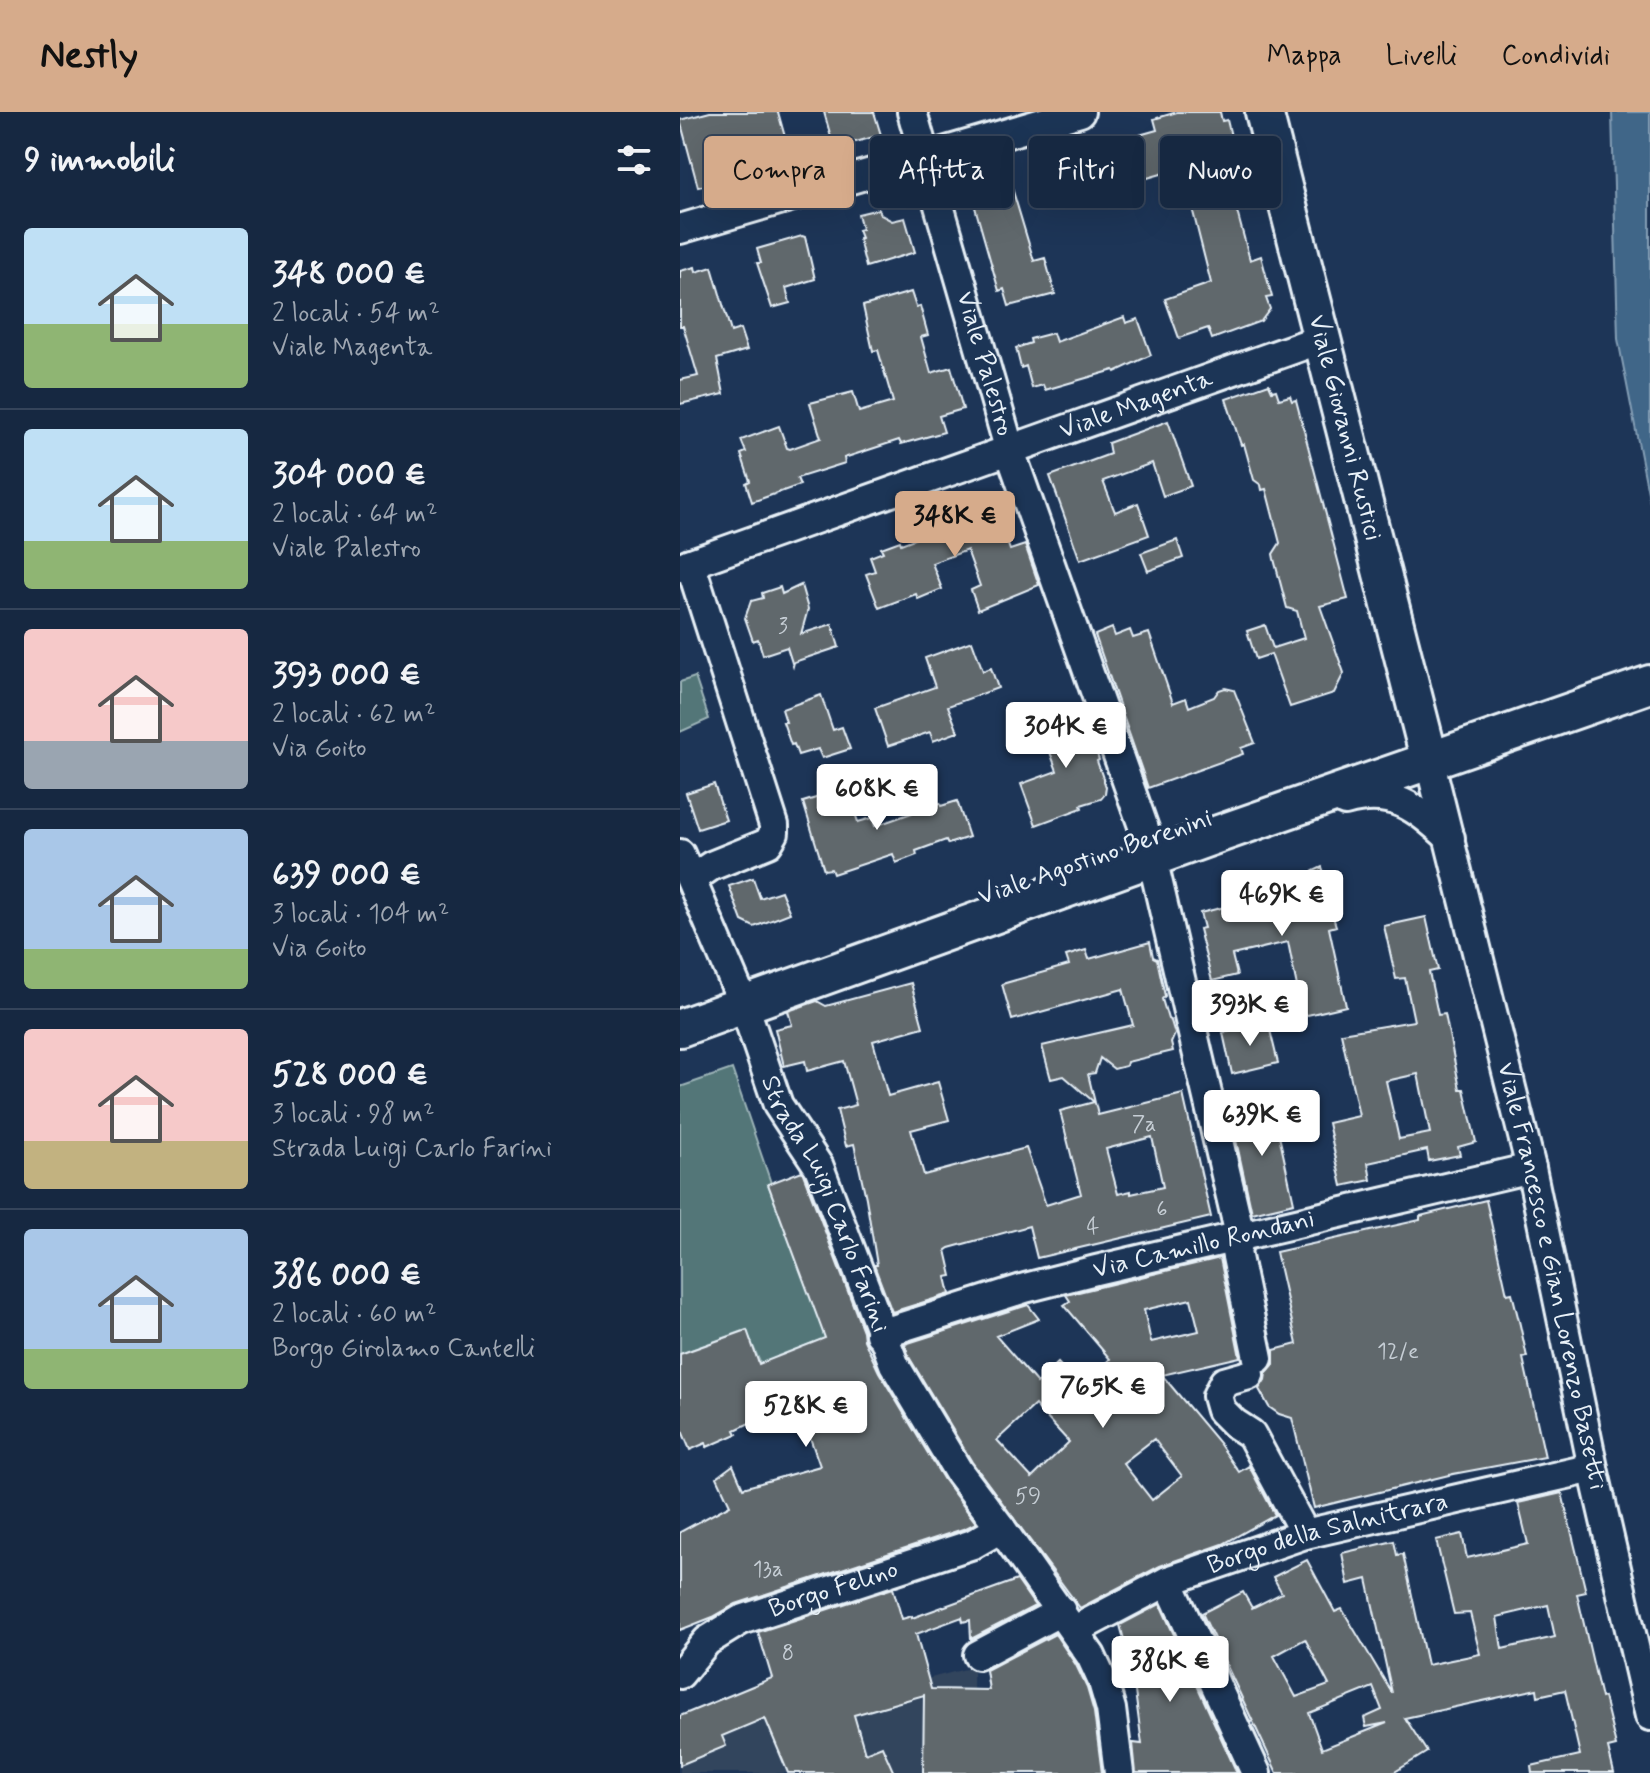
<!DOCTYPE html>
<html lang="it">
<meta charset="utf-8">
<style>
:root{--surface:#162841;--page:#1f3048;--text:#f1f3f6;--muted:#9ea6b1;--line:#35445a;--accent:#d6ab8b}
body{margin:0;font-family:Mynerve,sans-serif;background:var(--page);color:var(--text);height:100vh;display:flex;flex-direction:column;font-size:30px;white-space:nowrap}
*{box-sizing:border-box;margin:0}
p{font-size:26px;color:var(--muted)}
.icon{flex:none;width:44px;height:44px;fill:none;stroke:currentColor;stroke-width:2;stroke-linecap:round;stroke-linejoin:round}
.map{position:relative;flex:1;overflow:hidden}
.details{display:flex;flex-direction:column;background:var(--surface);width:680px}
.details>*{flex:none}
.hud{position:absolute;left:24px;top:24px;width:760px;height:72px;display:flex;gap:16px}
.price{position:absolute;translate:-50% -68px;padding:0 18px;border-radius:8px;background:#fff;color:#222;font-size:26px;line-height:52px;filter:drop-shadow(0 2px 4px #0008)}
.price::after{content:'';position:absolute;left:50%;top:48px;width:24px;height:18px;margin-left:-12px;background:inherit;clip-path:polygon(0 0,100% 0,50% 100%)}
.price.selected{background:var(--accent);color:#111}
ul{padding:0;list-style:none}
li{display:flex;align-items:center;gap:24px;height:200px;padding:0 24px}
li+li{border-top:2px solid var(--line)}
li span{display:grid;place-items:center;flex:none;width:224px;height:160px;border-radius:8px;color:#555}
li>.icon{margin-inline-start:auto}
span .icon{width:96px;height:96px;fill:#fffc;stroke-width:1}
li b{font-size:34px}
h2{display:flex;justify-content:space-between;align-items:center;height:96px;padding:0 24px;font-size:34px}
.tag{padding:0 28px;border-radius:8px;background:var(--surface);box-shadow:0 8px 32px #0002,0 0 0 2px var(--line);font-size:28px;line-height:72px}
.tag.selected{background:var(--accent);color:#111}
header{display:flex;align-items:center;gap:48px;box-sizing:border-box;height:112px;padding:0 40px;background:var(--accent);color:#111}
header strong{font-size:38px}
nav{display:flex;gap:44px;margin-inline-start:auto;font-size:28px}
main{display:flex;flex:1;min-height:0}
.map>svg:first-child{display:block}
.built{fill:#31445d}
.green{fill:#527678;stroke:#9db4b8;stroke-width:2}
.water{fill:#416688;stroke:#849eb5;stroke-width:2}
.building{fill:#61676c;stroke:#e8f1f8;stroke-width:2;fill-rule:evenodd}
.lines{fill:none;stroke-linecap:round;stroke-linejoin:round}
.minor-casing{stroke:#e8f1f8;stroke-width:34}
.major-casing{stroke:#e8f1f8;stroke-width:42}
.minor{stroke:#1d3557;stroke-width:28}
.major{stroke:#1d3557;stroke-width:36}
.labels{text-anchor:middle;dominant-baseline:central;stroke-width:8;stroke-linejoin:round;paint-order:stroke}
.number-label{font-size:22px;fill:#c6ced5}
.street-label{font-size:26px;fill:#e8f1f8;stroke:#1d3557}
</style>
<header>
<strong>Nestly</strong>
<nav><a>Mappa</a><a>Livelli</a><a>Condividi</a></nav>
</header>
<main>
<section class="details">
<h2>9 immobili<svg class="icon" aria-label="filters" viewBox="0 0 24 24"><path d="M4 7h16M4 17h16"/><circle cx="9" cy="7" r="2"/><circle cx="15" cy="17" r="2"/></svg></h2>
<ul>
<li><span style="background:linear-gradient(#bfe0f5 60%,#8fb573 0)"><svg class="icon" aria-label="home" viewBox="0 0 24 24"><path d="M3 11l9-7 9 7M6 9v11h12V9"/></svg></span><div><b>348 000 €</b><p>2 locali · 54 m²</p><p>Viale Magenta</p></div></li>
<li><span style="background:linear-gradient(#bfe0f5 70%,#8fb573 0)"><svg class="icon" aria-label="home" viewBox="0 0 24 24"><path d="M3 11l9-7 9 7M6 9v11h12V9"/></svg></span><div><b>304 000 €</b><p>2 locali · 64 m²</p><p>Viale Palestro</p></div></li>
<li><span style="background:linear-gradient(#f6c9c9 70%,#9aa5b1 0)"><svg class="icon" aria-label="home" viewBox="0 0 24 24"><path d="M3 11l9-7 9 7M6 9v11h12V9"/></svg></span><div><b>393 000 €</b><p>2 locali · 62 m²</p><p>Via Goito</p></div></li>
<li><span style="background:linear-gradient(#a9c7e8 75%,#8fb573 0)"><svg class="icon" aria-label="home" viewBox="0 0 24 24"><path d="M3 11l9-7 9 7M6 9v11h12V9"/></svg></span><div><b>639 000 €</b><p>3 locali · 104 m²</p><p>Via Goito</p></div></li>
<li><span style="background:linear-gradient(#f6c9c9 70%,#c2b280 0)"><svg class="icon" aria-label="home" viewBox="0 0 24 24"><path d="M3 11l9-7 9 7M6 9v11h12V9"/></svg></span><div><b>528 000 €</b><p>3 locali · 98 m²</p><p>Strada Luigi Carlo Farini</p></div></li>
<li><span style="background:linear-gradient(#a9c7e8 75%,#8fb573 0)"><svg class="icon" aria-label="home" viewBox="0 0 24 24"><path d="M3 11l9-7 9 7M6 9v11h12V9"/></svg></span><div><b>386 000 €</b><p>2 locali · 60 m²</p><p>Borgo Girolamo Cantelli</p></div></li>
</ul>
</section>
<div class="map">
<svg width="970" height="1661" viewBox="0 0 970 1661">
<rect width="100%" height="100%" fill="#1d3557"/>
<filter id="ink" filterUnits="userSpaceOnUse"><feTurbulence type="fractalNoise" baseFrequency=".0125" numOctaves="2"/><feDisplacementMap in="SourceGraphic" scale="16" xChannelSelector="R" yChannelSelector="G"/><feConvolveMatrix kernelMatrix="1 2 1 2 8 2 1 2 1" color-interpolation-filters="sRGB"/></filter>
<g filter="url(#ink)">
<path class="built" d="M293,1555l1,106h-294v-57l227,-32z"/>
<path class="green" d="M15,565l14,42 -29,13v-50z
M52,957l39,114 -3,1 58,154 -48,18 -7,32 -25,-58 -66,24v-267z"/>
<path class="water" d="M932,0h38v391l-32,-164z"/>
<path class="building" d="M30,0h68l7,25 -16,5 -1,-3 -53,16 7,26 -24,6 -18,-67z
M144,0h50l7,23 -47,13z
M497,0h43l2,9 5,-1 10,41 -13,2 26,97 11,-4 11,41 -6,1 4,11 -9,12 -49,18 -4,-11 -29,10 -14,-39 46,-16 -29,-115 -45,13 -12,-42 32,-9 -3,-11z
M408,28l9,35 -12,3 3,12 -24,6 -2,-10 -4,1 -9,-37z
M326,56l28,93 11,-3 10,36 -46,12 -5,-17 -5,2 -32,-112z
M199,97l2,6 11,6 13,-3 10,34 -49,15 -7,-28 2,-1 -3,-8 4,-1 -4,-15z
M122,124l3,1 10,42 -29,9 4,15 -18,5 -15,-45h4l-4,-14z
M15,155l1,5 16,-5 19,65 9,-3 7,21 -30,9 7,35 -44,10v-24l18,-4 -15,-50h-3v-55z
M231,180l5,15 4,-1 8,29 -7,2 10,36 20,-6 12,42 -24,7 5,16 -43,12 -2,-4 -55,18 1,5 -48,15 3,7 -48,17 -6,-19 4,-2 -9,-27 5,-2 -5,-12 38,-14 8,22 3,1 31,-11 -11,-35 43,-11 6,20 34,-10 -15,-52 -5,1 -10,-45z
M444,205l2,6 12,-4 13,36 -36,17 -1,-2 -69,20 -2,-5 -11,3 -6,-22 -5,2 -5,-20 15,-5 -1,-4 23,-6 3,9z
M589,272l3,7 4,-1 3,9 11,-3 2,5 4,-1 52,199 -28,7 24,67 -10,20 -44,14 -19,-53 -15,5 -9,-28 18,-6 8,23 31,-10 -7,-27 -10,-3 -13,-49 -1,-5 7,-11 -14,-54 -4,1 -1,-5 -7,-5 -10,-36 -3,1 -15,-46z
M488,309l23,65 -28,10 -11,-33 -49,18 12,31 23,-9 11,32 -69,25 -30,-84 60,-22 -2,-11z
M310,384l20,54 15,-5 14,40 -61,25 -7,-20 9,-4 -13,-36 -35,13 10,26 -24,10 -2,-5 -37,14 -13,-34 9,-3 -5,-14 13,-5 -2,-4 19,-7 1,3 37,-14 -4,-13z
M497,428l6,18 -35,13 -7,-18z
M121,473l7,24 -7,25 31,-10 7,23 -45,15 -1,4 -6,-19 -24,8 -5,-16 -5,2 -8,-23 6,-17 12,-3 -1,-5 18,-6 2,7z
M432,516l3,8 15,-6 3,8 16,-5 24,70 13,-5 3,9 25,-10 5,-7 6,-2 9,2 21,53 -14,5 2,6 -95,34 -53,-153z
M292,529l11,30 8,-3 7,20 -50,18 10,26 -25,9 -3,-9 -42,14 -13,-38 60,-21 -10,-29z
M141,583l12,35 9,-3 8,22 -28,9 -4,-9 -20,6 -4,-11 -3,1 -8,-23h3l-4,-13z
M401,595l18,53 -2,1 9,26 -1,7 -4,5 -20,6 1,3 -46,17 -15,-41 36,-13 -18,-49z
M34,672l12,36 -28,9 -12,-36z
M162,678l2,7 5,-2 9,27 14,-4 3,8 65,-23 1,3 16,-5 12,36 -21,7 -2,-4 -30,11 1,4 -21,8 -3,-9 -60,20 -2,-5 -7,1 -21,-68z
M642,755l8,22 -5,3 11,34 -7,2 17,78 -43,10 -15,-74 -56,13 5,20 -25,6 -13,-52 5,-1 -4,-15 78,-19 -1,-6z
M73,766l7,20 21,-7 9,22 -36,14 -12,-6 -13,-35z
M746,805l12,53 -9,2 9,43 7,-1 15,75h4l12,53 -18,5 2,8 -31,6 -2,-11 -59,13 3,17 -29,6 -14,-63 31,-7 -18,-83 73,-12 -9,-43 -9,1 -12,-53zM738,962l12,59 -31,6 -13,-58z
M470,830l3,15 4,2 8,37 -3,3 6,20 3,2 4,13 -4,9 2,8 -46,11 -1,4 -12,3 -14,-11 -5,15 -7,1 10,41 85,-21 28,123 -174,41 -8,-32 -80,22 -3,2 6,26 -6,1 4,17 -58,18 -18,-47h3l-11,-67 -12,-54 -8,2 -9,-36 19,-5 -12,-44 -37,10 -2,-10 -21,5 -9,-37 17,-4 -4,-14 29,-10 9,5 85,-23 12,44 -50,14 15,55 50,-14 11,38 -38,10 13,45 102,-27 20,57 35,-11 -21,-83 34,-9 -30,-26 -13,3 -9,-33 91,-21 -10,-36 -111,31 -10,-36 67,-19 -3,-9 20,-6 3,9zM472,1025l11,50 -32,7v-3l-13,3 -12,-45z
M588,910l10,41 -46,11 -9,-41z
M592,992l22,99 -42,10 -22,-100z
M122,1059l61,160 1,9 15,32 65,108 32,43 -10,5 -230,76 -23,13 -33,13v-98l50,-27 -13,-28 16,-12 10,23 77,-22 -18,-51 6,-4 -4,-6 -5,2 -2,-7 -62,30 2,4 -30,13 -1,-4 -16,7 -10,-24v-72l67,-24 12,34 66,-26 -57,-154z
M806,1088l21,94 5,-1 8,32 7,32 -4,1 22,99 -92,17 -139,34 -22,-90 -13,-4 -10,-7 -10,-18 6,-9 1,-7 8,-9v-14l23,-6 -21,-92 144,-32v-4z
M540,1146l20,99 -78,18 57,68 20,29 10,-6 26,49 -52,29 -63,22 -80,42 -108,-146 -63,-105 -4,-13 123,-39 11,14 -43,17 41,47 21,-20 22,24 30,-28 -46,-54 6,-4 -4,-6zM511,1187l8,32 -48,11 -7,-32zM355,1293l34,37 -37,36 -35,-38zM474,1327l28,37 -30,24 -29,-37z
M882,1381l24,99 -9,2 24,104 3,-1 12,49 -8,2 6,25h-82l-1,-7 49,-11 -15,-65 -27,6 -1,-7 -132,29 22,34 -34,21h-116l-75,-160 41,-21 9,16 30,-15 -9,-16 34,-17 28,52 7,-3 50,84 -25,-114 -19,5 -6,-31 52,-12 3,14 6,-1 24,111 53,-11 -10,-41 -16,1 -18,-74 26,-6 5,24 61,-14 -10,-41zM868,1493l7,32 -53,12 -5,-32zM625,1527l24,46 -33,12 -22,-41zM693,1575l9,23 -18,8 2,9 21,-4 -65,26 -13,-36z
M337,1468l18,26 -64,33 -1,-19 -7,2 -1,-5 -46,17 15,55 58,1 -3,-20 69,-36 21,31 11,23 7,24 8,61h-179l1,-78 -70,20 11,38 17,-7 12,27h-106l-23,-55 -43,18 4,10 -46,19v-49l92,-38 -14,-46 135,-44 9,31 10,-3v2z
M480,1492l77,169h-101l-3,-30 9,1 -10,-75 -12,-44z"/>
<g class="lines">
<defs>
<g id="minor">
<path id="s1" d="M232,0l98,339 138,389"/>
<path d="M0,117l400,-117"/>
<path d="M10,451l84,262v8l-6,10 -57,23 -19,13"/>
<path id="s2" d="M0,455l641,-228"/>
<path id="s3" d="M745,631l106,425 62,300 57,248"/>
<path d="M665,689c48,-14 71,7 105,37"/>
<path id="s4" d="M0,742l64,151 34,100 41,62 75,197 64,107 43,57 90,128 12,26 8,27 8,64"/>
<path d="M472,746l88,377 -4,17 22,106"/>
<path id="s5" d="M200,1222l145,-46 71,-18 435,-102"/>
<path d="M569,1263l-25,7 -7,14 4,14 13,13 17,11 54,100"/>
<path d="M488,1469l88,192"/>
<path id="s6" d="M395,1518l93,-49 137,-47 288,-66"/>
<path d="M298,1543l83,-44"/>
<path id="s7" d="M0,1562l27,-33 34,-21 232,-76 28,-16"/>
</g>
<g id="major">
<path id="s8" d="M584,0l161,630"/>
<path d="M0,916l530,-191 440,-153"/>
</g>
</defs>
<use href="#minor" class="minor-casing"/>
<use href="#major" class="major-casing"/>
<use href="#minor" class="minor"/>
<use href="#major" class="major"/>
</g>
</g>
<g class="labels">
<g class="number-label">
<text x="103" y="515">3</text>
<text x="464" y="1013">7a</text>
<text x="482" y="1098">6</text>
<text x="413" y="1115">4</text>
<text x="718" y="1240">12/e</text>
<text x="348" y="1385">59</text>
<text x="88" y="1458">13a</text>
<text x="108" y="1542">8</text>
</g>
<g class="street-label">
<text stroke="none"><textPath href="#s1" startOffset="262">Viale Palestro</textPath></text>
<text stroke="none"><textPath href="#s2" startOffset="484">Viale Magenta</textPath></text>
<text stroke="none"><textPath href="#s8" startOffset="326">Viale Giovanni Rustici</textPath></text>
<text transform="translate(415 746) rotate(-19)">Viale Agostino Berenini</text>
<text stroke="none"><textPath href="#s4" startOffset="380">Strada Luigi Carlo Farini</textPath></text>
<text stroke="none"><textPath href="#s5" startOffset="336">Via Camillo Rondani</textPath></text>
<text stroke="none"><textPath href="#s3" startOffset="548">Viale Francesco e Gian Lorenzo Basetti</textPath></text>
<text stroke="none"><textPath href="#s6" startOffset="272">Borgo della Salnitrara</textPath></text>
<text stroke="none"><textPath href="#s7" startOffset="180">Borgo Felino</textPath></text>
</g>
</g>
</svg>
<b class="price selected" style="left:275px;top:447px">348K €</b>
<b class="price" style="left:386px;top:658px">304K €</b>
<b class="price" style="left:197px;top:720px">608K €</b>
<b class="price" style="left:602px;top:826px">469K €</b>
<b class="price" style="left:570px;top:936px">393K €</b>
<b class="price" style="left:582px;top:1046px">639K €</b>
<b class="price" style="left:423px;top:1318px">765K €</b>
<b class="price" style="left:126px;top:1337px">528K €</b>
<b class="price" style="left:490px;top:1592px">386K €</b>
<div class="hud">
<a class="tag selected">Compra</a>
<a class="tag">Affitta</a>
<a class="tag">Filtri</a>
<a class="tag">Nuovo</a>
</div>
</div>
</main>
